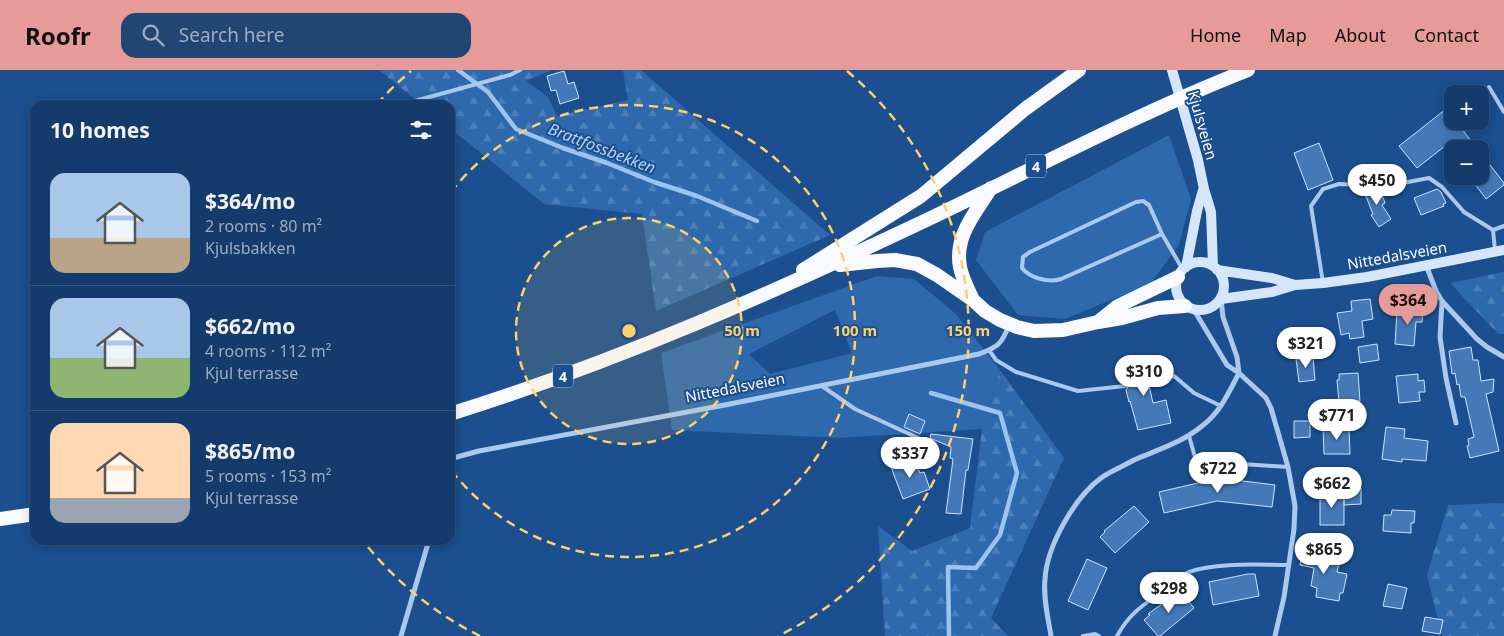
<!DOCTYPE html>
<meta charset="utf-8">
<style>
:root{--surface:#143b6b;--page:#214673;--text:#f1f3f6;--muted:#9dadc1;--line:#33557e;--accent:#e69b98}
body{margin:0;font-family:"Noto Sans",sans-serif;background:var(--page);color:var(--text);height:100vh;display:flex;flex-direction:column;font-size:19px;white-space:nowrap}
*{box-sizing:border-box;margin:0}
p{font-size:16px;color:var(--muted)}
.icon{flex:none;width:28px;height:28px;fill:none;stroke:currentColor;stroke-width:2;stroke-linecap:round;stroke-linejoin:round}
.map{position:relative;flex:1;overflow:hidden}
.details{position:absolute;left:30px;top:30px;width:425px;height:445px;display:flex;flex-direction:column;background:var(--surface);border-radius:15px;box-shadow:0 2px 12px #0003,0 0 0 1px var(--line)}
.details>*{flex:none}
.buttons{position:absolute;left:1444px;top:15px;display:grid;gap:10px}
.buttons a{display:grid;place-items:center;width:45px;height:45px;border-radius:10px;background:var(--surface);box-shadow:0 2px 12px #0003,0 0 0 1px var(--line);font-size:25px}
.price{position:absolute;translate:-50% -42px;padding:0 11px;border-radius:18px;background:#fff;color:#222;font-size:16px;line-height:32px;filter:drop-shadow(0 1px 2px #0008)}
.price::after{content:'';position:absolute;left:50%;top:30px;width:15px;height:11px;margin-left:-8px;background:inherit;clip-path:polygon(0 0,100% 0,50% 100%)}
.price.active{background:var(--accent);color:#111}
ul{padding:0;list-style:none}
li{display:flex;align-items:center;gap:15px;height:125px;padding:0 20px}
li+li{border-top:1px solid var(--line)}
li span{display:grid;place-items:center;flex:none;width:140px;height:100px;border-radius:15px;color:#555}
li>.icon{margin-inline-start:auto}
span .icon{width:60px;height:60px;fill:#fffc;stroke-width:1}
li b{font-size:21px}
h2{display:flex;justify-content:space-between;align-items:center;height:60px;padding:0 20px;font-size:21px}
header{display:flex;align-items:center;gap:30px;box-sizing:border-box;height:70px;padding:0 25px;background:var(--accent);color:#111}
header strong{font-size:24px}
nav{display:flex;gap:28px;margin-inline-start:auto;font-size:18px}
.search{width:350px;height:45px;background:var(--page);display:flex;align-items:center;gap:12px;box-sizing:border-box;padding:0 18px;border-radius:15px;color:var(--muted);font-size:19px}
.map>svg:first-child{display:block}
.grass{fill:#2e69ad;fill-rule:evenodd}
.forest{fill:url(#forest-firs)}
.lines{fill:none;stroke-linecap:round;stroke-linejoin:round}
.stream{stroke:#9cc4f0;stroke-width:4.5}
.building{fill:#4478b7;stroke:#cfe3fa}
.service{stroke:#a9c9ee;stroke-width:4}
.minor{stroke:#a9c9ee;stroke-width:5}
.secondary{stroke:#d6e6fa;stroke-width:10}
.trunk{stroke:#f8faff;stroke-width:14}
.ring{fill:none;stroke:#ffd166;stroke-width:2.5;stroke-dasharray:9 6}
.labels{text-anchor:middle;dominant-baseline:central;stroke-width:4;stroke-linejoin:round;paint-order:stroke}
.shield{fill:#1b4f8f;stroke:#bbcadd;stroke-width:1}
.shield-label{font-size:14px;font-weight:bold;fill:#fff}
.street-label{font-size:15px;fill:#fff;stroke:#1b4f8f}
.water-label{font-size:16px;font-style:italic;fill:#b5d3f5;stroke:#1b4f8f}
.centre{fill:#ffd166;stroke:#1b4f8f;stroke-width:2.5}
.ring-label{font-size:15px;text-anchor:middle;font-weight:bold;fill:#ffd166;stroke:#1b4f8f;stroke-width:4;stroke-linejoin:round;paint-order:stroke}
</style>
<header>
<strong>Roofr</strong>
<div class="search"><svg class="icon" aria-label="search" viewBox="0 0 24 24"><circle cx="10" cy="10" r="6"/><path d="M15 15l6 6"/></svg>Search here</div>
<nav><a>Home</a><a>Map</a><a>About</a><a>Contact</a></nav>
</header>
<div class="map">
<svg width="1504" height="566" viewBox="0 0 1504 566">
<defs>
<pattern id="forest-firs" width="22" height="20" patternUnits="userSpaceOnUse" patternTransform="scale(1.25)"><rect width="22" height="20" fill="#2e69ad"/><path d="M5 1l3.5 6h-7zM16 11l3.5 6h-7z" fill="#4d80b9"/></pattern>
</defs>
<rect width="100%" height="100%" fill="#1b4f8f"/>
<path class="grass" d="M1169,65l22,64 -12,46 -29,39 -85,35 -47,-4 -42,-55 9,-28z
M877,206l37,3 42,35 44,56 -18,59 -143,9 -167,-8 -11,-77zM835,240l17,43 -82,21 -21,-20z"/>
<path class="forest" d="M379,0h173l-26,11 22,16 9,19 71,-16 -5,-30h18l189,165 -174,76 -14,-97 -98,-10 -94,-76v-23h-28z
M1504,202v62h-6l-48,-51z
M1000,300l64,88 -73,160 17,18h-123l-7,-110 34,25 58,-23 12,-99z
M1504,433v133h-62l-15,-61 21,-70z"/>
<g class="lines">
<path class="stream" d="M458,0l30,22 28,37 47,19 44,15 47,19 43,14 60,25
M931,323l69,20 17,60 -17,62 -24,33 -28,-1 1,69"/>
</g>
<path class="building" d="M564,1l4,13 6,-2 5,16 -19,6 -4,-14 -5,1 -4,-15z
M1446,39l6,8v4h4l21,28h-30l-2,-3 -28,22 -18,-22z
M1319,73l14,37 -25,10 -14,-37z
M1480,82l24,31v2l-18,14 -17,-23h11z
M1363,119h9l1,2 7,-2 5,14 -3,2 9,14 -12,8 -8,-12 2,-1z
M1437,119l4,3 5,11 -3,1 1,2 -23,9 -7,-17z
M1370,229l3,20 -11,2 2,16 -14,2 -1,-6 -8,2 -4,-22 15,-2 -1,-10z
M1409,238l14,1 -1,13h-6l-2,24 -19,-2 2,-32 12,1z
M1377,274l2,16 -19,3 -2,-16z
M1471,277l2,13h5l3,21 13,-2 -1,13 -7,2 13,57 -29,7 -3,-12 2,-1 -1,-6 6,-2 -9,-40h-4l-2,-13 -2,1 -2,-12 -3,1 -3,-23z
M1313,287l2,23 -16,2 -3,-23z
M1144,289l4,18 -2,2 -1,3 4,3 4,18 13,-3 5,23 -33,7 -8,-29 -1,1 -3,-12 3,-5 -4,-3 -4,-18z
M1358,303l2,28 -21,1 -2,-22h2v-6z
M1418,304v7l6,-1 1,12h-6l1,9 -21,2 -3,-27z
M909,344l16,7 -5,13 -16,-7z
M1294,351h16v16l-16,1z
M1349,357l1,27h-26l-1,-26z
M1386,357l19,2 -1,9 24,3 -2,20 -24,-2v3l-20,-3z
M931,364l42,5 -5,31h-2l-5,44 -15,-1 7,-54 -3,-1 1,-11 -21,-9z
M914,388l6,15 4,-1 6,17 -27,10 -12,-32z
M1228,406l-1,3 48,6 -3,22 -55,-6 -53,12 -5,-21z
M1344,418h17v16l-17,1z
M1320,424h24v31h-24z
M1134,436l15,16 -34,31 -15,-16 5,-5 -1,-1z
M1392,440l23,1 -1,12h-3v10l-28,-2 1,-16h7z
M1303,476l16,2 -2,11 22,4 -2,9 10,2 -4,19h-3l-1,8 -23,-4 1,-9 -6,-2 3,-18 -14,-3z
M1087,489l20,9 -19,42 -20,-9z
M1248,504h7l4,22 -46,9 -4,-23z
M1388,514l19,4 -5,21 -19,-3z
M1180,521l14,17 -34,28h-2l-14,-16 6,-5 -2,-1z
M1425,547l18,3 -3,14 -18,-3z"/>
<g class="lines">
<path class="service" d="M1489,17l15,25
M400,35l110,-30 10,-5
M1493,160l2,20
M1493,160l11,-4
M1162,164l-101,45c-13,4 -31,-1 -39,-11l1,-11 7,-5 106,-50 7,-1 6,4 13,29 21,36
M1323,213l-12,-77 12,-17 16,-5 48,2 42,-8 13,9 22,25 29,18
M989,280l7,10 20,12 62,19 47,-5
M1149,311l25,-5 20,17 27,13
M822,316l33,23 74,34
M1189,366l6,21 31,6 62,4
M1083,566l12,-2 4,2
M1117,566c11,-20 22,-28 40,-41 9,-7 22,-19 32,-23 26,-10 72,-7 100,-7"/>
<path class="minor" d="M1426,195l10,26 6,10 35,38 10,8 17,10
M1221,229l2,18 14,40 2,16
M1442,231l-2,36 6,41 10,45
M1194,240l33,55 12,8 27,25 5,10 17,59 7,39 -1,23 -10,68 -9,39
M450,396l3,-8 26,-7 251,-47 249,-50c19,-7 23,-10 30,-29
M401,566l28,-96
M1051,566c-3,-19 -8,-38 -6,-57 2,-33 29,-81 56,-101 9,-7 23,-12 33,-18 23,-10 49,-18 68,-34 18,-13 27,-34 37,-53"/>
<path class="secondary" d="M1172,0l26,90 6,29 7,23 2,54
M1176 216a24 24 0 1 1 48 0a24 24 0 1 1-48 0Z
M1186,197l11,-56 6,-21
M1217,200l55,8 23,7
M1221,229l51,-7 23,-7 28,-2 44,-6 137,-27"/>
<path class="trunk" d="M840,195l37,-4 18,-1 22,4 20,11 36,25 12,11 15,9 17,7 17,4 29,-1 35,-8 24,-4 36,-10 27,-2
M803,200l118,-74 104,-87 54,-39
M973,230c-5,-11 -11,-22 -13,-33 -6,-31 16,-55 31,-79
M1098,252l20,-16 60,-29
M450,344c167,-52 327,-123 485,-198 104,-50 206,-104 313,-146
M0,449l35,-5"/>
</g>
<circle cx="629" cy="261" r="113" fill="#ffd166" fill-opacity=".12"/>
<g class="ring">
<circle cx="629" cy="261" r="113"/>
<path d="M451 122A226 226 0 1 1 451 400"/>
<path d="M480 566A339 339 0 0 1 364 472M377 34A339 339 0 0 1 411 1M847 1A339 339 0 0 1 778 566"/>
</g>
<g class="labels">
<g class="shield">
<rect x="1026" y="84.5" width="20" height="23" rx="4"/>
<rect x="553" y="294.5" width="20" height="23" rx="4"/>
</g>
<g class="shield-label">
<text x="1036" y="96">4</text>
<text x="563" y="306">4</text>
</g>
<g class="street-label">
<text transform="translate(1203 55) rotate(74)">Kjulsveien</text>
<text transform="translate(1397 185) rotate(-10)">Nittedalsveien</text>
<text transform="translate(735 317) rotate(-11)">Nittedalsveien</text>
</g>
<g class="water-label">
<text transform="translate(602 78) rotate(21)">Brattfossbekken</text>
</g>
</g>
<circle cx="629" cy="261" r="8" class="centre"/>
<g class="ring-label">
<text x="742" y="266">50 m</text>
<text x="855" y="266">100 m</text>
<text x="968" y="266">150 m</text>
</g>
</svg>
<div class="buttons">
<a>+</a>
<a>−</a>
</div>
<b class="price" style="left:1377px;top:136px">$450</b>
<b class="price active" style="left:1408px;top:256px">$364</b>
<b class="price" style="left:1306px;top:299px">$321</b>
<b class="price" style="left:1144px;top:327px">$310</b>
<b class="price" style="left:1337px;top:371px">$771</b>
<b class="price" style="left:910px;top:409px">$337</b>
<b class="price" style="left:1218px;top:424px">$722</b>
<b class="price" style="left:1332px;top:439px">$662</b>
<b class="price" style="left:1324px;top:505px">$865</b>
<b class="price" style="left:1169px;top:544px">$298</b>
<section class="details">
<h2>10 homes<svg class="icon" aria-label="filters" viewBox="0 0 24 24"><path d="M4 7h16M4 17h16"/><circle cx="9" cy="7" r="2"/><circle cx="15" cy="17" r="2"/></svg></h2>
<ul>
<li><span style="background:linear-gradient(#a9c7e8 65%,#b9a48a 0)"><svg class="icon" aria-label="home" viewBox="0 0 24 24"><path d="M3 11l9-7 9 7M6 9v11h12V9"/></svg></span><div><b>$364/mo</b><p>2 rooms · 80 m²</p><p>Kjulsbakken</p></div></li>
<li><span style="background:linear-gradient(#a9c7e8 60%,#8fb573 0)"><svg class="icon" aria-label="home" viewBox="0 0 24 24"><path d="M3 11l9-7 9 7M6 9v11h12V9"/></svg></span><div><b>$662/mo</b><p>4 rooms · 112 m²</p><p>Kjul terrasse</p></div></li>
<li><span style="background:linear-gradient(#ffd9b3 75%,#9aa5b1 0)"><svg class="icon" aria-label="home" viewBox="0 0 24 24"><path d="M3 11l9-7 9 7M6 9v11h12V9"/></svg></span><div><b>$865/mo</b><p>5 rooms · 153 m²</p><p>Kjul terrasse</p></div></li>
</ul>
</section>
</div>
